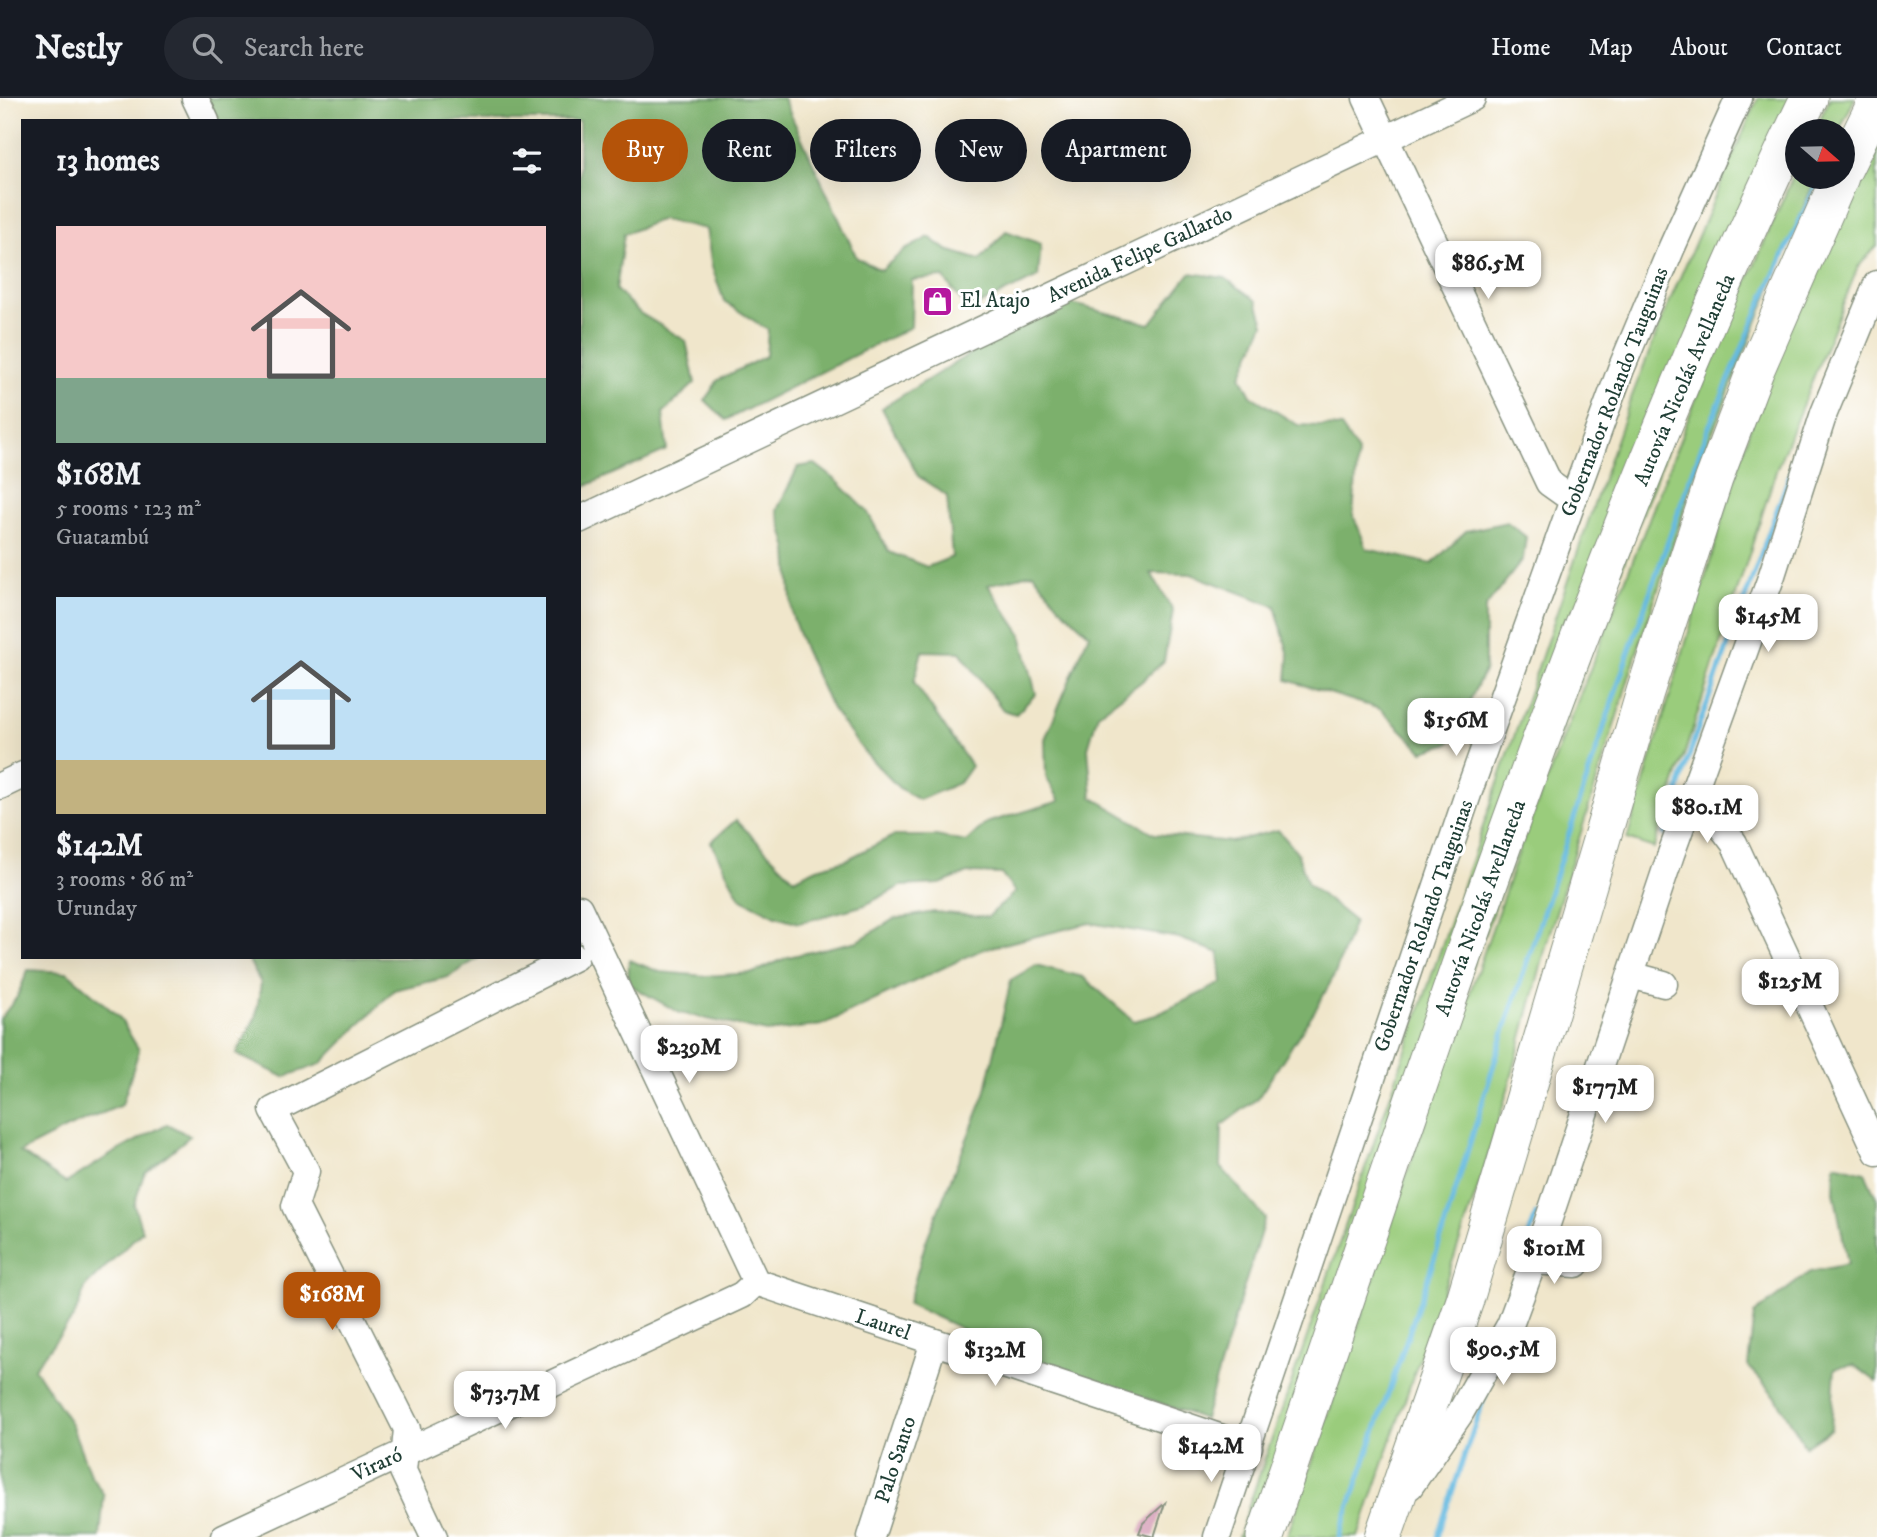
<!DOCTYPE html>
<meta charset="utf-8">
<style>
:root{--surface:#171b24;--page:#242831;--text:#f1f3f6;--muted:#9ea1a6;--line:#363941;--accent:#b45309}
body{margin:0;font-family:"IM FELL DW Pica",serif;background:var(--page);color:var(--text);height:100vh;display:flex;flex-direction:column;font-size:26px;white-space:nowrap}
*{box-sizing:border-box;margin:0}
p{font-size:23px;color:var(--muted)}
.icon{flex:none;width:38px;height:38px;fill:none;stroke:currentColor;stroke-width:2;stroke-linecap:round;stroke-linejoin:round}
.map{position:relative;flex:1;overflow:hidden}
.drawer{position:absolute;left:21px;top:21px;width:560px;height:840px;display:flex;flex-direction:column;background:var(--surface);border-radius:0px;box-shadow:0 7px 28px #0002}
.drawer>*{flex:none}
.top-card{position:absolute;left:602px;top:21px;width:665px;height:63px;display:flex;gap:14px}
.needle{width:46px;rotate:110deg}
.fabs{position:absolute;left:1785px;top:21px;display:grid;gap:14px}
.fabs a{display:grid;place-items:center;width:70px;height:70px;border-radius:50%;background:var(--surface);box-shadow:0 7px 28px #0002;font-size:35px}
.price{position:absolute;translate:-50% -60px;padding:0 16px;border-radius:14px;background:#fff;color:#222;font-size:23px;line-height:46px;filter:drop-shadow(0 2px 4px #0008)}
.price::after{content:'';position:absolute;left:50%;top:42px;width:21px;height:16px;margin-left:-10px;background:inherit;clip-path:polygon(0 0,100% 0,50% 100%)}
.price.on{background:var(--accent);color:#fff}
ul{padding:0;list-style:none}
li{display:grid;align-content:center;gap:14px;height:371px;padding:0 35px}
li span{display:grid;place-items:center;height:217px;border-radius:0px;color:#555}
li>.icon{margin-inline-start:auto}
span .icon{width:126px;height:126px;fill:#fffc;stroke-width:1}
li b{font-size:30px}
h2{display:flex;justify-content:space-between;align-items:center;height:84px;padding:0 35px;font-size:30px}
.chip{padding:0 24px;border-radius:32px;background:var(--surface);box-shadow:0 7px 28px #0002;font-size:24px;line-height:63px}
.chip.on{background:var(--accent);color:#fff}
header{display:flex;align-items:center;gap:42px;box-sizing:border-box;height:98px;padding:0 35px;background:var(--surface);border-bottom:2px solid var(--line)}
header strong{font-size:33px}
nav{display:flex;gap:38px;margin-inline-start:auto;font-size:24px}
.search{width:490px;height:63px;background:var(--page);display:flex;align-items:center;gap:18px;box-sizing:border-box;padding:0 24px;border-radius:38px;color:var(--muted);font-size:26px}
.map>svg:first-child{display:block}
.green{fill:#9acc7c;stroke:#5c8458;stroke-width:2}
.forest{fill:#7bb06c;stroke:#4d7650;stroke-width:2}
.lines{fill:none;stroke-linecap:round;stroke-linejoin:round}
.stream{stroke:#65bae1;stroke-width:5}
.building{fill:#d49bb5}
.minor-casing{stroke:#889280;stroke-width:29}
.highway-casing{stroke:#889280;stroke-width:39}
.minor{stroke:#fff;stroke-width:26}
.highway{stroke:#fff;stroke-width:37}
.labels{text-anchor:middle;dominant-baseline:central;stroke-width:6;stroke-linejoin:round;paint-order:stroke}
.street-label{font-size:21px;fill:#1f3d34;stroke:#fff}
.poi-label{font-size:21px;fill:#1f3d34;stroke:#fff;text-anchor:start}
</style>
<header>
<strong>Nestly</strong>
<div class="search"><svg class="icon" aria-label="search" viewBox="0 0 24 24"><circle cx="10" cy="10" r="6"/><path d="M15 15l6 6"/></svg>Search here</div>
<nav><a>Home</a><a>Map</a><a>About</a><a>Contact</a></nav>
</header>
<div class="map">
<svg width="1877" height="1439" viewBox="0 0 1877 1439">
<rect width="100%" height="100%" fill="#fff"/>
<filter id="ink" filterUnits="userSpaceOnUse"><feTurbulence type="fractalNoise" baseFrequency=".0143" numOctaves="2"/><feDisplacementMap in="SourceGraphic" scale="14" xChannelSelector="R" yChannelSelector="G"/><feConvolveMatrix kernelMatrix="1 2 1 2 8 2 1 2 1" color-interpolation-filters="sRGB"/></filter>
<filter id="wash" filterUnits="userSpaceOnUse"><feTurbulence type="fractalNoise" baseFrequency=".00686" numOctaves="4" result="noise"/><feDisplacementMap in="SourceGraphic" scale="28" xChannelSelector="R" yChannelSelector="G"/><feGaussianBlur stdDeviation="1.57" result="paint"/><feColorMatrix in="noise" values="0 0 0 0 0 0 0 0 0 0 0 0 0 0 0 0 0 1.4 0 .05"/><feComposite in="paint" operator="in"/></filter>
<g filter="url(#wash)">
<rect width="100%" height="100%" fill="#f0e6cb"/>
<path class="green" d="M1758,0h41l-541,1439h-20l390,-1131 37,-94z
M1830,0h25l-16,33h-25z
M1877,35v113l-19,21 -81,201 -123,380 -27,-9 137,-458z
M1797,69v10h19l-115,283 -65,195 -87,280 -38,144 -28,94 -125,364h-71l91,-271 28,-90 116,-333 174,-444z"/>
<path class="forest" d="M206,0h577l74,160 24,12 24,-20 24,-13 18,13 33,10 26,-29 35,13 -3,33 -70,33 -25,-33 -31,3 -1,47 -185,93 -21,-20 13,-20 48,-24 2,-26 -44,-29 -12,-34 -6,-38 -44,-10 -38,15 -8,56 24,23 46,28 9,42 -32,30 4,37 -88,39v-368h-361z
M1190,175l35,5 32,23 7,23 -23,52 10,20 47,29 43,2 17,25 -5,63 14,34 65,15 34,-33 41,-9 19,15 -3,22 -38,49v61l-35,74 -27,8 -43,-42 -93,-29 2,-24 -14,-50 -84,-32 -40,-1 22,38 -9,50 -23,21 -43,32 -10,34 4,49 63,37 76,8 47,-12 19,22 11,32 46,37 -19,53 -18,33 -59,91 -36,27 -1,42 44,51 -61,201 -212,-76 -84,-39 18,-63 59,-147 26,-114 25,-15 47,12 51,44 22,-6 66,-32 -3,-30 -40,-15 -89,-15 -107,26 -161,76 -55,7 -87,-19 -52,-29 1,-24 31,12 46,4 47,-3 35,-16 70,-16 36,-22 40,-7 54,5 27,-25 -14,-18 -33,-1 -28,11 -39,2 -36,19 -66,18 -23,-7 -36,-18 -29,-56 25,-22 58,59 23,-11 29,-8 47,-24h43l30,6 20,-19 74,-22 -14,-24 -1,-38 44,-105 -28,-26 -28,-35 -45,12 33,49 15,60 -20,20 -13,-4 -43,-58 -38,-1 -8,31 57,84 -12,17 -40,17 -20,-12 -34,-35 -33,-44 -28,-60 -12,-34 -4,-66 -11,-39 21,-43 17,-3 21,16 31,31 22,41 38,15 25,-10 -5,-61 -29,-20 -36,-68 79,-49 105,-57 84,22z
M247,859h233l-32,20 -54,13 -73,74 -37,13 -48,-23 20,-37 5,-34z
M28,872l39,2 52,45 20,33 -17,55 -55,23 -47,24 46,31 44,-28 57,-31 23,12 -46,38 -10,31 8,26 -56,55 -12,31 -40,51 37,56 19,50 14,21 -4,42h-100v-518l17,-22z
M1835,1066l30,8 12,27v183l-23,-17 -19,3 -4,61 -26,17 -29,-49 -28,-31 6,-52 56,-42 38,-8 -14,-72z"/>
<g class="lines">
<path class="stream" d="M1665,736l30,-97 100,-277
M1521,1160l15,-43
M1339,1439l98,-286 65,-213 124,-378 80,-226 58,-137 56,-120
M1437,1439l48,-142"/>
</g>
<g id="blocks">
<path class="building" d="M1165,1405l-11,34 -15,-4 4,-10z"/>
</g>
</g>
<g filter="url(#ink)">
<use href="#blocks" fill-opacity="0" stroke="#889280" stroke-width="2"/>
<g class="lines">
<defs>
<path id="minor" d="M195,0l11,23
M1366,0l183,385 24,17
M579,422l893,-422
M0,688l23,-11
M1689,706l27,15 18,24 143,309
M579,810l177,374
M1631,877l33,9
M1534,1163l42,3
M756,1184l493,165
M1410,1388l49,-71 51,-90 36,-98 125,-373 101,-279 52,-162 53,-129
M224,1439l518,-242 14,-13
M434,1439l-31,-66 4,-42 -112,-223 11,-35 -33,-61 302,-153
M871,1439l63,-195
M1217,1439l252,-746 104,-291 48,-131 51,-122 67,-149"/>
<path id="highway" d="M1843,72l34,-69
M1265,1439c166,-485 321,-977 544,-1439
M1383,1439l82,-237 180,-608 69,-213 41,-108 85,-194"/>
</defs>
<use href="#minor" class="minor-casing"/>
<use href="#highway" class="highway-casing"/>
<use href="#minor" class="minor"/>
<use href="#highway" class="highway"/>
</g>
</g>
<defs>
<symbol id="shop-square" viewBox="-11 -11 22 22"><rect x="-9" y="-9" width="18" height="18" rx="4" fill="#b5179e" stroke="#fff"/><path d="M-5-2.5h2.3a2.7 3.5 0 0 1 5.4 0H5L5.5 6h-11ZM-1.5-2.5h3a1.5 2.3 0 0 0-3 0Z" fill="#fff"/></symbol>
</defs>
<g fill-rule="evenodd">
<use href="#shop-square" x="920" y="186" width="35" height="35"/>
</g>
<g class="labels">
<g class="street-label">
<text transform="translate(1140 157) rotate(-25)">Avenida Felipe Gallardo</text>
<text transform="translate(1685 282) rotate(-67)">Autovía Nicolás Avellaneda</text>
<text transform="translate(1615 294) rotate(-69)">Gobernador Rolando Tauguinas</text>
<text transform="translate(1481 810) rotate(-70)">Autovía Nicolás Avellaneda</text>
<text transform="translate(1424 828) rotate(-71)">Gobernador Rolando Tauguinas</text>
<text transform="translate(883 1227) rotate(19)">Laurel</text>
<text transform="translate(896 1362) rotate(-72)">Palo Santo</text>
<text transform="translate(377 1367) rotate(-25)">Viraró</text>
</g>
<g class="poi-label">
<text x="960" y="203">El Atajo</text>
</g>
</g>
</svg>
<div class="fabs">
<a><svg class="needle" viewBox="-14 -14 28 28"><path d="M0-13l5 13h-10z" fill="#e53935"/><path d="M0 13l5-13h-10z" fill="#9ea1a6"/></svg></a>
</div>
<b class="price" style="left:1488px;top:203px">$86.5M</b>
<b class="price" style="left:1768px;top:556px">$145M</b>
<b class="price" style="left:1456px;top:660px">$156M</b>
<b class="price" style="left:1707px;top:747px">$80.1M</b>
<b class="price" style="left:1790px;top:921px">$125M</b>
<b class="price" style="left:689px;top:987px">$239M</b>
<b class="price" style="left:1605px;top:1027px">$177M</b>
<b class="price" style="left:1554px;top:1188px">$101M</b>
<b class="price on" style="left:332px;top:1234px">$168M</b>
<b class="price" style="left:1503px;top:1289px">$90.5M</b>
<b class="price" style="left:995px;top:1290px">$132M</b>
<b class="price" style="left:505px;top:1333px">$73.7M</b>
<b class="price" style="left:1211px;top:1386px">$142M</b>
<div class="top-card">
<a class="chip on">Buy</a>
<a class="chip">Rent</a>
<a class="chip">Filters</a>
<a class="chip">New</a>
<a class="chip">Apartment</a>
</div>
<section class="drawer">
<h2>13 homes<svg class="icon" aria-label="filters" viewBox="0 0 24 24"><path d="M4 7h16M4 17h16"/><circle cx="9" cy="7" r="2"/><circle cx="15" cy="17" r="2"/></svg></h2>
<ul>
<li><span style="background:linear-gradient(#f6c9c9 70%,#7fa58c 0)"><svg class="icon" aria-label="home" viewBox="0 0 24 24"><path d="M3 11l9-7 9 7M6 9v11h12V9"/></svg></span><div><b>$168M</b><p>5 rooms · 123 m²</p><p>Guatambú</p></div></li>
<li><span style="background:linear-gradient(#bfe0f5 75%,#c2b280 0)"><svg class="icon" aria-label="home" viewBox="0 0 24 24"><path d="M3 11l9-7 9 7M6 9v11h12V9"/></svg></span><div><b>$142M</b><p>3 rooms · 86 m²</p><p>Urunday</p></div></li>
</ul>
</section>
</div>
